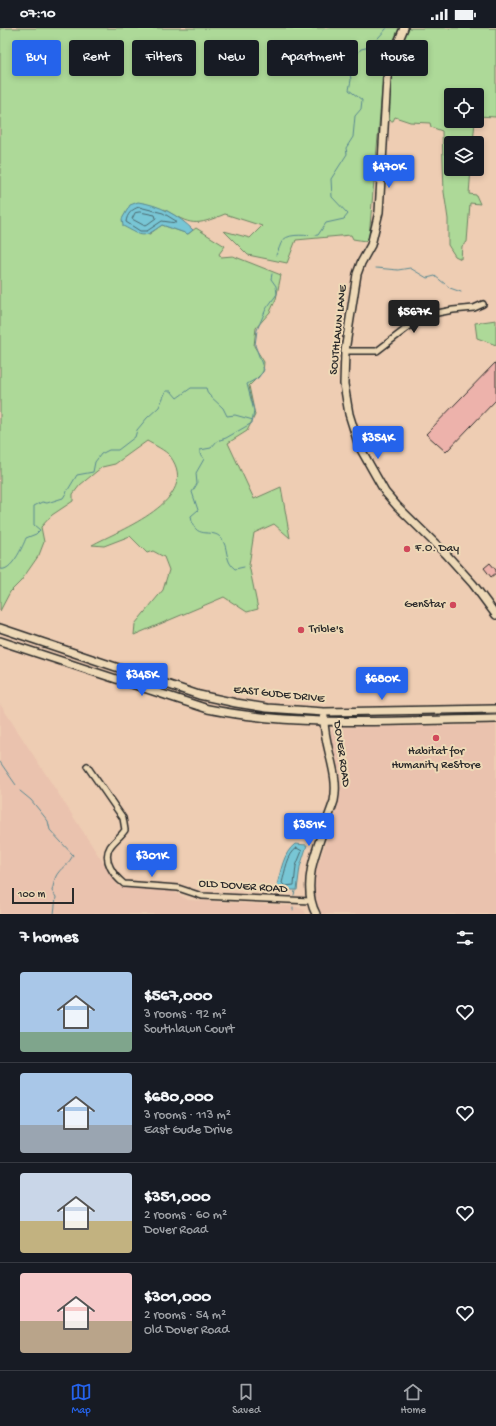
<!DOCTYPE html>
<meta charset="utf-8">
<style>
:root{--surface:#171b24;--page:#242831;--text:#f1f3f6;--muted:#9ea1a6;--line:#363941;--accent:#2563eb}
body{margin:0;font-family:"Gochi Hand",sans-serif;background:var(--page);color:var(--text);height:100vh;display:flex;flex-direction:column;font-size:15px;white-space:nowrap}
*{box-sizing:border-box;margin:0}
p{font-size:13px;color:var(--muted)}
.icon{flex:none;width:22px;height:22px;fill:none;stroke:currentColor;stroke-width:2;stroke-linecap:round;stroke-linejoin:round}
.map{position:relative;height:886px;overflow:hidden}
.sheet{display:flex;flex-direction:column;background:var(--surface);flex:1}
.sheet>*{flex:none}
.banner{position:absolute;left:12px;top:12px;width:472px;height:36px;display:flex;gap:8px}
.tools{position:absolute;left:444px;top:60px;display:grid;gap:8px}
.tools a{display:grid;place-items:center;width:40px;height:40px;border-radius:4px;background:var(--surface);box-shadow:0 2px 6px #0003;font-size:20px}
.scale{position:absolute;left:12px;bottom:10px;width:62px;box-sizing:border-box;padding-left:4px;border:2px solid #2b2b2b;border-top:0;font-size:11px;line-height:14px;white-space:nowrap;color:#2b2b2b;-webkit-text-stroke:3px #eed9b7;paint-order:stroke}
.price{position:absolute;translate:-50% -34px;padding:0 9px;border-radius:4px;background:var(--accent);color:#fff;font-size:13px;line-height:26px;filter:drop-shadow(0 1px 2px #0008)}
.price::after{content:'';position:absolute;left:50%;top:24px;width:12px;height:9px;margin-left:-6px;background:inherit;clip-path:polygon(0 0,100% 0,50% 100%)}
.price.on{background:#222;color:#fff}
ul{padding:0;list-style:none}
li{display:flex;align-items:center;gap:12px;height:100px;padding:0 20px}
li+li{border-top:1px solid var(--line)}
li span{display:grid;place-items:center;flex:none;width:112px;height:80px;border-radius:4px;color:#555}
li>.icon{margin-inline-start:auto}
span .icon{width:48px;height:48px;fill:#fffc;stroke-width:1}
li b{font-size:17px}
h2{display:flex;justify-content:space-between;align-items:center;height:48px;padding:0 20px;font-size:17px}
.pill{padding:0 14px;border-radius:4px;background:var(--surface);box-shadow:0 2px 6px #0003;font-size:14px;line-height:36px}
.pill.on{background:var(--accent);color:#fff}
.status{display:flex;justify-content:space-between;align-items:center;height:28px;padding:0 20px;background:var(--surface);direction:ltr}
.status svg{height:11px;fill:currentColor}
.tab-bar{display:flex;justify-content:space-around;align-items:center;height:56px;border-top:1px solid var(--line);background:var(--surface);font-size:11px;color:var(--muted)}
.tab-bar a{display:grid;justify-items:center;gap:2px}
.tab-bar .on{color:var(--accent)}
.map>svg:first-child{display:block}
.built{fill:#eac2ae}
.green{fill:#add998;stroke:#6c8262}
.water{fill:#78c6d5;stroke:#598891}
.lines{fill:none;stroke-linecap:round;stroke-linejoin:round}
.shore{stroke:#4a696f;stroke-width:1}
.stream{stroke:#598891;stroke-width:1}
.building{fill:#edb2ab;stroke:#2b2b2b}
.street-casing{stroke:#2b2b2b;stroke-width:8}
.secondary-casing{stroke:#2b2b2b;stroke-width:10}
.street{stroke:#eed9b7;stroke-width:5}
.secondary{stroke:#eed9b7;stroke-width:7}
.poi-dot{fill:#d1495b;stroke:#eed9b7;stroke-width:1.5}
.labels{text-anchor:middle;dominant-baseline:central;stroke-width:4;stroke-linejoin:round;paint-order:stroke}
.street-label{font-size:12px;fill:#2b2b2b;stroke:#eed9b7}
.poi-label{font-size:12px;fill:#2b2b2b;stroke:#eed9b7;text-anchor:start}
</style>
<div class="status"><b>07:10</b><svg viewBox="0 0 49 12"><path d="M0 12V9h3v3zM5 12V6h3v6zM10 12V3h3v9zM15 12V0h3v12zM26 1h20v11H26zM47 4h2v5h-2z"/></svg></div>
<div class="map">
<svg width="496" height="886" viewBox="0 0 496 886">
<rect width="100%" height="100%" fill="#eecdb3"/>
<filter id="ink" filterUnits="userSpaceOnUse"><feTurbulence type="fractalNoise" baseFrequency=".025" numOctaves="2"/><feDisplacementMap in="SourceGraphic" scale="8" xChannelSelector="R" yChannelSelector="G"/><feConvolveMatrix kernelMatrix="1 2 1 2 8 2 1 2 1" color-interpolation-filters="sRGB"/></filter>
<g filter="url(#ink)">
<path class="built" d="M0,676l119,183 52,3 17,10 106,6 10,4 2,4h-306z
M496,697v189h-175l-7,-20v-17l24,-71 3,-23 -1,-13 -9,-28v-11l4,-3z"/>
<path class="green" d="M0,0h402l-18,41 -15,168 -4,4 -12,-2 -2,-4 -55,5 -9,23 -39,-8 -24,-24 26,7 12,-12 -37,-12c-29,12 -34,12 -61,-5l-16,26 14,-10 26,9 8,-6 29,18 -6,8 2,3 12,-1 48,19 -5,24 -6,13 -14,16 -2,18 10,16 -1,10 -14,14 6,29 -8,16 -19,12 26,56 27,-12 9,51 -16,-14 -20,9 -5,32 9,44 -11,3 -23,-15 -90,38 1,-11 28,-34 6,-20 -5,-13 -11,-6 -6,2 -17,-17 -26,10 -12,-1c27,-15 111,-45 78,-89 -5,-6 -16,-11 -23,-15l-32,23 -13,3 -22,18 -7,9v7l-21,14 -11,12 3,15 -5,13 -18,26 -11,11 -10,19z
M406,0h90v89l-19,-1v-21h-26v26h24l-2,22h-22v26h20l-2,25 7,1 4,9 -10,-1 -3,39 -5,4 -1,13 -6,-3 -7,-11v-26l-4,-27 -2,-61 -11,-4 -1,-4 -20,-1 -15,-5 -2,4 -7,-1 4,-53z
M496,292v25l-19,-7 -2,-15z"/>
<path class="water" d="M138,174c22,3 40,13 55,28l-5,4 -26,-9c-20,14 -18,12 -39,1l-1,-7 8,-14z
M295,816l12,1 -7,22 -3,23h-14l-6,-5c4,-14 6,-32 18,-41z"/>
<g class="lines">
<path class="shore" d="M139,179l24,6 13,8v2l-14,-2 -15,10h-7l-14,-9c1,-8 6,-13 13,-15z
M140,184l15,3 1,3 -11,8 -13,-7 3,-6z
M297,820l5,3 -6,15 -2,19 -9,1 -3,-3c3,-11 5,-29 15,-35z"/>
<path class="stream" d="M276,227c3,-5 4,-11 7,-15 8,-8 25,-3 35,-5l8,-12 18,-4 4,-5 -16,-17 -1,-18 16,-25 -1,-6 7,-11 2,-21 6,-7 1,-9 -13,-10 2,-10 -2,-15 12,-16 9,-2 17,-19
M376,240l22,2 12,-2 17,10 8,-2 15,12 11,4
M244,539l-9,2c-11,-8 -6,-22 -14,-31 -9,-11 -27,4 -30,-22l7,-6 -6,-18 5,-8 -1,-11 8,-14 -4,-5v-4l11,-2 6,-7 9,-3 26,-15 2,-12 -7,-27 11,-6 6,-8 -9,-25 2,-15 9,-21 11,-15 -1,-8 -5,-7 1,-5
M0,541c11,4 23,-23 26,-31l10,-4 4,-4 -6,-5v-19l8,-4 5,1 16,-5 14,-23 16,-3 2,-10 6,-8 8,-4h9l17,-13 2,-7 10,-12 12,-11 7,-16h5l6,7 14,-10h15l2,6 15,14 4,8 8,-1 18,5
M0,734l16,23
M20,763l11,9 17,21 2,9 23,25c-4,9 -10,11 -15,18 -4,5 -4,11 -6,18l4,6 -2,17
M294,867l1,-4
M293,882v-3"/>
</g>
<path class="building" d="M496,334v38l-50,52 -20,-18z
M490,535l6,7v3l-5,4 -7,-9z"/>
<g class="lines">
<defs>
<path id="street" d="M345,323h32l34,-26 21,-11 21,-4 21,-2 9,-4
M87,738l36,52 2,12c-4,6 -11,11 -15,17 -8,13 4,29 14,37l54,4 24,8 109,5"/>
<path id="secondary" d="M404,0l-13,31 -4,19 -8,134 -8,33 -10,18 -4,11 -12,77 -1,33 5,30 10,32 26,46 12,14 49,48 27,30 23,31
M0,600l199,67 37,8 31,5 57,4 172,-3
M0,613l208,68c94,19 192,11 288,10
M316,886c-18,-34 7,-79 18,-113 6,-28 -11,-55 -10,-84"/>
</defs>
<use href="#street" class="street-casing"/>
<use href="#secondary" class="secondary-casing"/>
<use href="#street" class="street"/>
<use href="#secondary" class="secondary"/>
</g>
</g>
<g class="poi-dot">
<circle cx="407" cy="521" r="4"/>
<circle cx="453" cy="577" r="4"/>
<circle cx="301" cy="602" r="4"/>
<circle cx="436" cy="710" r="4"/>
</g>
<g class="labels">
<g class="street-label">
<text transform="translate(339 302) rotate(-84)">SOUTHLAWN LANE</text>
<text transform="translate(279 667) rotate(6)">EAST GUDE DRIVE</text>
<text transform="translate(341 726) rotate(82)">DOVER ROAD</text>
<text transform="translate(243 859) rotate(4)">OLD DOVER ROAD</text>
</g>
<g class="poi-label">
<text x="415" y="521">F.O. Day</text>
<text x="445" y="577" text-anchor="end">GenStar</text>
<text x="309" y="602">Trible's</text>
<text x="436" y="724" text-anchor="middle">Habitat for<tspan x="436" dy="14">Humanity ReStore</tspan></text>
</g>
</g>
</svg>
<div class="tools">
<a><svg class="icon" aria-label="locate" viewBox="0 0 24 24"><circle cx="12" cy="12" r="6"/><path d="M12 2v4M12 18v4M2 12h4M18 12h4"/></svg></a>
<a><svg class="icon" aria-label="layers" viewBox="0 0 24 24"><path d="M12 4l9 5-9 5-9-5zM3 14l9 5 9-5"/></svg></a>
</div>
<div class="scale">100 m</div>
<b class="price" style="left:389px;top:161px">$470K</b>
<b class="price on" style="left:414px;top:306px">$567K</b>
<b class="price" style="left:378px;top:432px">$354K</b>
<b class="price" style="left:142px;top:669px">$345K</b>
<b class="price" style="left:382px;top:673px">$680K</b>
<b class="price" style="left:309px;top:819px">$351K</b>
<b class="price" style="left:152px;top:850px">$301K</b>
<div class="banner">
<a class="pill on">Buy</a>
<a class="pill">Rent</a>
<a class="pill">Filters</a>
<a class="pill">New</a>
<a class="pill">Apartment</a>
<a class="pill">House</a>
</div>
</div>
<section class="sheet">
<h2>7 homes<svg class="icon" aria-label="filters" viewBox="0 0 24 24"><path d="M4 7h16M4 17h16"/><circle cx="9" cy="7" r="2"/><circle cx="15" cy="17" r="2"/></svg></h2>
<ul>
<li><span style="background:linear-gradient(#a9c7e8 75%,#7fa58c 0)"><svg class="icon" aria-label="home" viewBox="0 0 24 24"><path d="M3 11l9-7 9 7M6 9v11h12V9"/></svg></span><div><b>$567,000</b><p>3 rooms · 92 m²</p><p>Southlawn Court</p></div><svg class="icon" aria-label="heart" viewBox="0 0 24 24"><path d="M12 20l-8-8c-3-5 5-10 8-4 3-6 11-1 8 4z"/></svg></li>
<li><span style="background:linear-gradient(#a9c7e8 65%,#9aa5b1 0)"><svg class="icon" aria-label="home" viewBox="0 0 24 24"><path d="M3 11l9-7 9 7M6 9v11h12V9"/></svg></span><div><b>$680,000</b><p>3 rooms · 113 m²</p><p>East Gude Drive</p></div><svg class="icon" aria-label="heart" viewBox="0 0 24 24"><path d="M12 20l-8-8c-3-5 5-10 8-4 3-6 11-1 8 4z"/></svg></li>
<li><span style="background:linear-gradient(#c9d6e8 60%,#c2b280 0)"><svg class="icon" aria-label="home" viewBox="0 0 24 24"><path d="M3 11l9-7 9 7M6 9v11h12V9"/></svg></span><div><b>$351,000</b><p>2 rooms · 60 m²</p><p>Dover Road</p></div><svg class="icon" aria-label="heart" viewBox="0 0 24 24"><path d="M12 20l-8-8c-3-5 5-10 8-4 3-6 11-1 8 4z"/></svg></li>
<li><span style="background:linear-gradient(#f6c9c9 60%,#b9a48a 0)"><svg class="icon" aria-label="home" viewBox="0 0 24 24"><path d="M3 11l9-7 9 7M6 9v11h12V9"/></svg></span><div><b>$301,000</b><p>2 rooms · 54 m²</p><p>Old Dover Road</p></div><svg class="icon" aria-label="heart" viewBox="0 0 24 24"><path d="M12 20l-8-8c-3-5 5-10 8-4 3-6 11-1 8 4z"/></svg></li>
</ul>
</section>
<nav class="tab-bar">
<a class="on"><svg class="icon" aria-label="map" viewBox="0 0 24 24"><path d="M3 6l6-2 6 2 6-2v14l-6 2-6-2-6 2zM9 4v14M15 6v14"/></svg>Map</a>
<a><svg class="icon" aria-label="saved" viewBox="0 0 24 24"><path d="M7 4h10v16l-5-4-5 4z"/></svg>Saved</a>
<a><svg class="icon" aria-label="home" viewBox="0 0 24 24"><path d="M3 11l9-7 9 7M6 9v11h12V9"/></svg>Home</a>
</nav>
